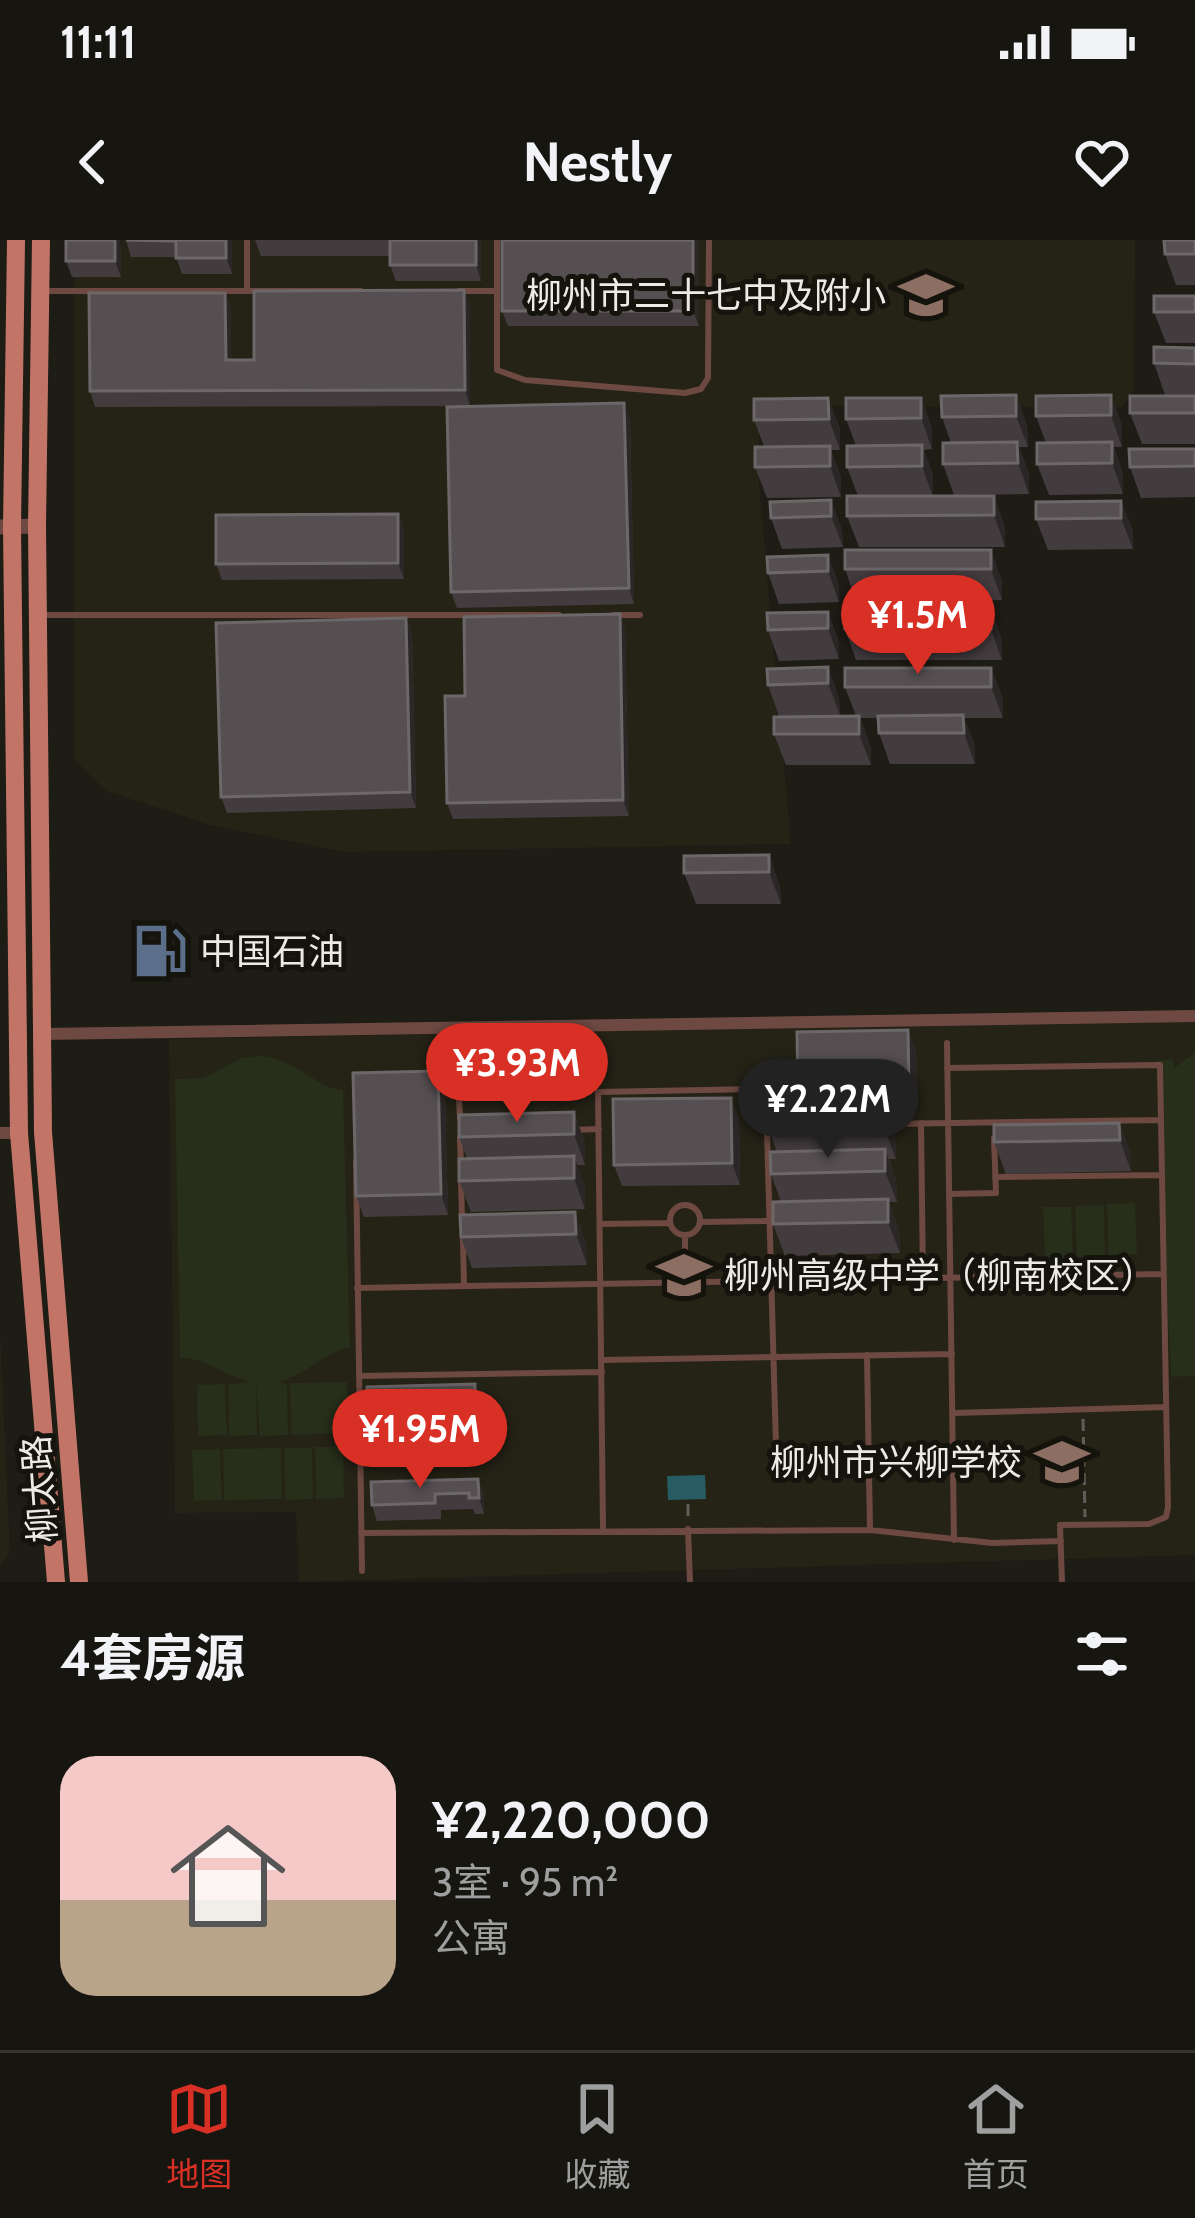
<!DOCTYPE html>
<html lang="zh">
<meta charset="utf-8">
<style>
:root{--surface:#161510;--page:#1f1e19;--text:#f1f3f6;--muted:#9e9f9f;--line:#353430;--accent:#d93025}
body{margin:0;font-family:Cabin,"Noto Sans SC",sans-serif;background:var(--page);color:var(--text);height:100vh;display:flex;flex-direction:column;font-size:45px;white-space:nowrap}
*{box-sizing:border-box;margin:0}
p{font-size:39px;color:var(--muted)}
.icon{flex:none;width:66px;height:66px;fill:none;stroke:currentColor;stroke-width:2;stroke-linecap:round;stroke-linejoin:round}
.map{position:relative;height:1342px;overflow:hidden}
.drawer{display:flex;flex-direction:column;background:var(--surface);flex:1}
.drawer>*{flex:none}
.price{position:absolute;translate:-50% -102px;padding:0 27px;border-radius:42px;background:var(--accent);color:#fff;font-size:39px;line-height:78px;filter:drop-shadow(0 3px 6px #0008)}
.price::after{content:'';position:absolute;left:50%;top:72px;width:36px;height:27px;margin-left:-18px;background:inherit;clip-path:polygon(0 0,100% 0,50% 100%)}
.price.active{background:#222;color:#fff}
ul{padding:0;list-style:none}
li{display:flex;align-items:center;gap:36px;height:300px;padding:0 60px}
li+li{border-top:3px solid var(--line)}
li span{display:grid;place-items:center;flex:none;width:336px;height:240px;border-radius:36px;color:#555}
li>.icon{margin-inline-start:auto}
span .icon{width:144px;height:144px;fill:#fffc;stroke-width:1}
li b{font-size:51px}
h2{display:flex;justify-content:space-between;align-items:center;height:144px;padding:0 60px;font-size:51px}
.status{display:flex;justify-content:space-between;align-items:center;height:84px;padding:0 60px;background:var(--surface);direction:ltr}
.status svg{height:33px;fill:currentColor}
header{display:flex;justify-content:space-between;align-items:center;height:156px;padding:0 60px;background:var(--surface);font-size:54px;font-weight:700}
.dock{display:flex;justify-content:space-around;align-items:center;height:168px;border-top:3px solid var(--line);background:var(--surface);font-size:33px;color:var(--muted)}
.dock a{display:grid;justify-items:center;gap:6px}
.dock .active{color:var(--accent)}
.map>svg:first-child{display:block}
.built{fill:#252316}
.green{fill:#272e19}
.water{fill:#275d62}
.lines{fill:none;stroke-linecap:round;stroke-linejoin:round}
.path{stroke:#5f5e58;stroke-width:3;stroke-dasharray:12 6;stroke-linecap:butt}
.service{stroke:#6e4942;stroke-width:6}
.minor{stroke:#6e4942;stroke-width:12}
.tertiary{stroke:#6e4942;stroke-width:15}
.primary{stroke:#c27567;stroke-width:18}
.wall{fill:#433c3f}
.shaded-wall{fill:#2c2727}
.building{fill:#554f51;stroke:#6c6768;stroke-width:3}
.labels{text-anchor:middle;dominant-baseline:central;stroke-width:10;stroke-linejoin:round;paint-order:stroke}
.poi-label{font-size:36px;fill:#ebeae5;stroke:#14130c;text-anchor:end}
.street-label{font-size:36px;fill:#ebeae5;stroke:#14130c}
</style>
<div class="status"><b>11:11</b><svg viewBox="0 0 49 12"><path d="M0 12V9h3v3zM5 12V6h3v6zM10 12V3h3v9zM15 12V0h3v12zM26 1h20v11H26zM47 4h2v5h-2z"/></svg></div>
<header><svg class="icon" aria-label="back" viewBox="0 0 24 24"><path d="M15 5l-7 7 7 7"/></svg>Nestly<svg class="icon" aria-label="heart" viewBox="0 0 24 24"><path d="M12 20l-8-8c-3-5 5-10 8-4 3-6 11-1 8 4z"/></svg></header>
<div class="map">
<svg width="1195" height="1342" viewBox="0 0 1195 1342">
<rect width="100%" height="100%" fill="#1d1c15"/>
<path class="built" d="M74,0h1061l-1,150 -12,17 -355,-1 -8,12v66l32,360 -447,8 -134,-27 -104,-34 -32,-32z
M1195,780v535l-896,27 -3,-70 -121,1 -6,-474z
M0,1092l10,221 -10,12z"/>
<path class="green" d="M1195,813v323l-24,1 -15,-316 17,-2 1,9z
M263,816c38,5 53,33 80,34l7,258c-20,1 -45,27 -70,34l7,2 1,51 -28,1 -4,-53 1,52 -28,1 -1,-52 23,-2c-32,-7 -38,-23 -71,-24l-5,-279 29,-1 38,-20z
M1135,963l2,51 -29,1 -1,-51z
M1104,965l1,51 -28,1 -2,-51z
M1043,967h28l2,51 -28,1z
M347,1142l2,51 -58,2 -1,-52z
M225,1144l2,51 -29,1 -1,-51z
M315,1207h28l1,51 -28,1z
M281,1208l1,51 -58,1 -1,-51z
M284,1208h28l1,51 -28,1z
M220,1209l2,51 -28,1 -2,-51z"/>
<path class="water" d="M705,1235l1,24 -38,1 -1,-24z"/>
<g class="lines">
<path class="path" d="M1083,1179l2,98
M688,1264v17"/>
<path class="service" d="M497,0v130l28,10 160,13 16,-4 7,-11 1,-138
M45,51h316
M247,51v-51
M459,51h38
M44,375h515
M614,375h26
M947,803l7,497
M947,828l213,-3 8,442 -2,10 -17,7 -89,1 2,57
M432,834h26l2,45
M921,883l2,155
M886,884l275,-4
M572,890l27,-1
M460,898l1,29
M356,921l6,410
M995,937l167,-2
M461,940l1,40
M950,954l46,-1 -2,-55
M670 980a15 15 0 1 1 30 0a15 15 0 1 1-30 0Z
M700,982l69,-1
M601,984l69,-1
M685,996v46
M463,1000l1,46
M357,1048l806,-14
M867,1115l3,175
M602,1120l350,-6
M359,1136l243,-4
M953,1173l213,-6
M688,1289l2,53
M603,1290l-5,-438 159,-3 9,8 10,349 8,14 11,4 74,1
M361,1293l509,-3 122,13 69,-2"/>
<path class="minor" d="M43,794l1152,-18
M0,893h19"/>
<path class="tertiary" d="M0,287l37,-1"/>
<path class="primary" d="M16,0l-4,287 7,606 37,449
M41,0l-4,286 6,606 36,450"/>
</g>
<path class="wall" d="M120,0l1,37h-49l-6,-16z
M126,0h106v34h-50l-6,-17h-45z
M255,0h226v41h-85l-6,-16v-9h-129z
M699,0v86h-191l-6,-15z
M1195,0v45h-19l-11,-31z
M225,53l6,16v51h23l216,-54v100l-375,1 -5,-16z
M1195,56v47h-29l-12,-31z
M1195,108v47h-30l-11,-32z
M1016,155l11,31 1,21h-9l10,27v20l-75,1 -11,-31 8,-21 -9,-26z
M1111,155l11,31v21h-8l9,27v20l-74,1 -12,-31 9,-21 -10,-27z
M1195,156v48h-53l-12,-31z
M828,158l12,31v21h-9l10,27v20l-74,1 -12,-31 9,-21 -10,-26z
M921,158l11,31v20l-8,1 9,26v20h61l11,32v19h-146l-12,-31 11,-20 -11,-29 9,-21 -10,-27z
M630,179l4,185 -177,4 -6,-16z
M1195,209v48l-54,1 -11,-31z
M831,260l11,31 1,16 -61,2 -11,-31z
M1121,261l12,31v17l-85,1 -12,-31z
M398,274l6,16v49l-182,1 -6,-16z
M991,310l11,32v18l-146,1 -11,-32z
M828,315l11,31v16l-60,2 -11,-31z
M991,370l11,31v19h-146l-11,-31z
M828,372l11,31v16l-60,2 -11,-31z
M620,374l5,16 4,186 -176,3 -6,-16 18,-107z
M406,378l6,16 4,174 -189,5 -6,-16z
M828,427l11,32 1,16 -61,1 -11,-31z
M991,428l12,31v19h-39l11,28v18h-85l-11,-31 -1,-15h-18l11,30v17h-85l-12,-31 82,-18 -11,-29z
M769,615l11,32 1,17h-85l-12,-31z
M908,790l8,22 1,56 -32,1 10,28 1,22h-7l7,21 1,22h-8l10,29 1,22 -115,3 -12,-32 8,-22 -10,-28 6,-22 -8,-22 35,-22 -6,-19z
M438,831l7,21 3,123 -84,2 -8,-21z
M731,858l8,21 1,66 -118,1 -8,-21z
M574,872l11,31v22h-8l8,22v22l-114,3 -12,-31 8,-23 -8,-21z
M1119,883l12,31v17l-125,3 -12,-32z
M575,972l11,31 1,22 -115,3 -11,-31z
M475,1144l5,16 1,20h-9l-2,-5h-33l1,10 -64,2 -6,-16z
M478,1239l6,16v19h-9l-2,-5 -32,1v9l-64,2 -5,-16z"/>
<path class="shaded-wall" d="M115,0h5l1,37 -6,-16z
M226,0h6v34l-6,-16z
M476,0h5v41l-5,-16z
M693,0h6v86l-6,-15z
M464,50l6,16v100l-5,-16z
M225,53l6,16v67l-5,-16z
M1016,155l11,31 1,21 -12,-31z
M1111,155l11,31v21l-11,-32z
M828,158l12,31v21l-11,-31z
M921,158l11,31v20l-11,-31z
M624,163l6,16 4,185 -5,-16z
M1017,202l12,32v20l-11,-31z
M1112,202l11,32v20l-11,-31z
M922,205l11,31v21l-11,-31z
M830,206l11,31v20l-11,-31z
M994,256l11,32v19l-11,-32z
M831,260l11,31 1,16 -12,-31z
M1121,261l12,31v17l-12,-31z
M398,274l6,16v49l-6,-16z
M991,310l11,32v18l-11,-31z
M828,315l11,31v16l-11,-31z
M991,370l11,31v19l-11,-31z
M828,372l11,31v16l-11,-31z
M620,374l5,16 4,186 -6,-16z
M406,378l6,16 4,174 -6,-16z
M828,427l11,32 1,16 -12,-32z
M991,428l12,31v19l-12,-31z
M963,475l12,31v18l-11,-31z
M859,476l12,32v17l-12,-31z
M769,615l11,32 1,17 -12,-32z
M908,790l8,22 1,56 -8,-21z
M438,831l7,21 3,123 -7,-21z
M731,858l8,21 1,66 -8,-22z
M884,866l11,31 1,22 -12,-31z
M574,872l11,31v22l-11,-31z
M1119,883l12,31v17l-11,-31z
M885,909l11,31 1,22 -12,-31z
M574,916l11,31v22l-11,-31z
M888,959l11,32 1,22 -12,-31z
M575,972l11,31 1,22 -11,-31z
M475,1144l5,16 1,20 -6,-16z
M478,1239l6,16v19l-5,-16z"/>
<path class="building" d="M66,0h49v21h-49z
M126,0h100v18h-50v-17z
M390,0h86v25h-86z
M502,0h191v71h-191z
M1164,0h31v14h-30z
M464,50l1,100 -375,1 -1,-98h136l1,67h28v-69z
M1154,56h41v16h-41z
M1154,107l41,1v16l-41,-1z
M1016,155v21l-74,1 -1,-21z
M1111,155v20l-75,1v-20z
M1130,156h65v17h-65z
M828,158l1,21 -75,1v-21z
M846,158h75v20l-75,1z
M624,163l5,185 -178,4 -4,-185z
M1017,202l1,21 -75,1v-21z
M1112,202v21l-75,1v-21z
M922,205v21l-75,1v-21z
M830,206v20l-75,1v-20z
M1129,209h66v17l-65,1z
M847,256h147v19l-147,1z
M831,260v16l-60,2 -1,-16z
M1121,261v17l-85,1v-17z
M398,274v49l-182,1v-49z
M845,310h146v19h-146z
M828,315v16l-60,2 -1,-16z
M845,370h146v19h-146z
M828,372v16l-60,2 -1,-17z
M620,374l3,186 -176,3 -2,-107h20l-1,-79z
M406,378l4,174 -189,5 -5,-174z
M828,427v16l-60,2 -1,-16z
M845,428h146v19h-146z
M963,475l1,18h-85l-1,-17z
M859,476v18h-85v-17z
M769,615v17l-85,1v-17z
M908,790l1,57 -111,2 -1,-57z
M438,831l3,123 -85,2 -3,-123z
M731,858l1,65 -118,2 -1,-66z
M884,866v22l-115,2v-22z
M574,872v22l-115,3v-22z
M1119,883l1,17 -126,2v-17z
M885,909v22l-114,3 -1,-22z
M574,916v22l-115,3v-22z
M888,959v23l-115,2v-22z
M575,972l1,22 -115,3 -1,-22z
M475,1144v20h-9v-5l-35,1 1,9 -64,2 -1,-24z
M478,1239l1,19h-10v-5l-34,1v9l-63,2 -1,-23z"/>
<defs>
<symbol id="school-bare" viewBox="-9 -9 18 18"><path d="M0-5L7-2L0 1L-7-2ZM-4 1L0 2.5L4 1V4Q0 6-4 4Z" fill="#8d6e63" stroke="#14130c" stroke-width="2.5" paint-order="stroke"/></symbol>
<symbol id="fuel-bare" viewBox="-9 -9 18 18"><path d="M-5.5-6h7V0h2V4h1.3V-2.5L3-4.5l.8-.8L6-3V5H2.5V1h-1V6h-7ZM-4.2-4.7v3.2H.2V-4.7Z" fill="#5c6f8a" stroke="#14130c" stroke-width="2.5" paint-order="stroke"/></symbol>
</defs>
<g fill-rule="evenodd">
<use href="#school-bare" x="888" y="17" width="76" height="76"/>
<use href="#fuel-bare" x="122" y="673" width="76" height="76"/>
<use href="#school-bare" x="646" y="997" width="76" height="76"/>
<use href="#school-bare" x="1024" y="1184" width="76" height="76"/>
</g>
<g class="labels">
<g class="poi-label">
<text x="886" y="55">柳州市二十七中及附小</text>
<text x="200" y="711" text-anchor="start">中国石油</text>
<text x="724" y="1035" text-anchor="start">柳州高级中学（柳南校区）</text>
<text x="1022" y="1222">柳州市兴柳学校</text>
</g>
<g class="street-label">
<text transform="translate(39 1249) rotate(-94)">柳太路</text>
</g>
</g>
</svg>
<b class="price" style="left:918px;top:437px">¥1.5M</b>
<b class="price" style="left:517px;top:885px">¥3.93M</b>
<b class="price active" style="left:828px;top:921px">¥2.22M</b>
<b class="price" style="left:420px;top:1251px">¥1.95M</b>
</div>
<section class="drawer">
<h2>4套房源<svg class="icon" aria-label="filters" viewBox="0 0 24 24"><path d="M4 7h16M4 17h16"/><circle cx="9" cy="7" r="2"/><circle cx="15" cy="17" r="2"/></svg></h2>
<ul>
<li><span style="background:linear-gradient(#f6c9c9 60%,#b9a48a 0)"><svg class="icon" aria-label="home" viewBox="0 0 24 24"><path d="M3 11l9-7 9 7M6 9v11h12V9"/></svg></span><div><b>¥2,220,000</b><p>3室 · 95 m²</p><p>公寓</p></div></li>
</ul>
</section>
<nav class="dock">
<a class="active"><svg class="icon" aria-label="map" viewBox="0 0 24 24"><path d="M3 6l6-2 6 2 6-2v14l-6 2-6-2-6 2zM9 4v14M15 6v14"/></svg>地图</a>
<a><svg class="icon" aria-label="saved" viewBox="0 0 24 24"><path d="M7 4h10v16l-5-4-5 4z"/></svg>收藏</a>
<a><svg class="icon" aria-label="home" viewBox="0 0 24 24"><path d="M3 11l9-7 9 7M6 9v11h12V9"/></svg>首页</a>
</nav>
